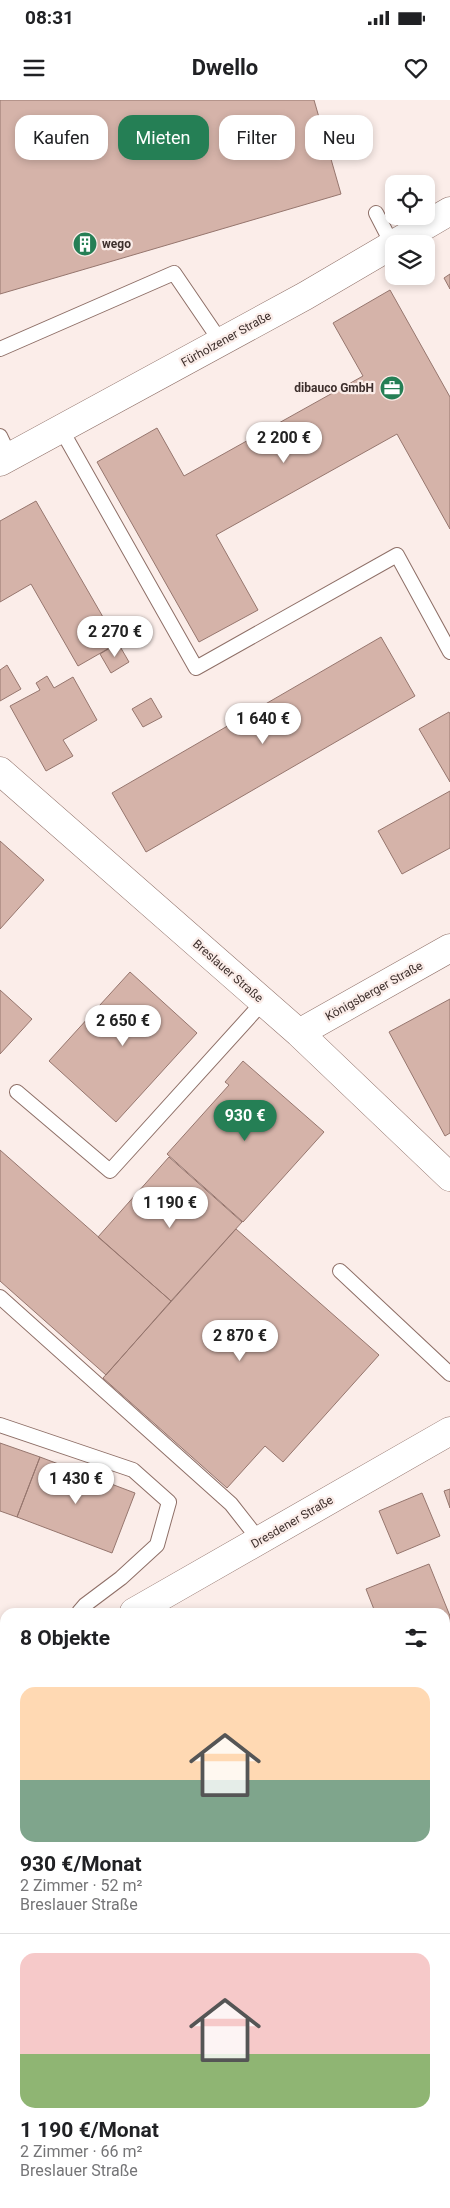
<!DOCTYPE html>
<html lang="de">
<meta charset="utf-8">
<style>
:root{--surface:#fff;--page:#f2f2f2;--text:#202124;--muted:#757577;--line:#e0e0e0;--accent:#257f55}
body{margin:0;font-family:Roboto,sans-serif;background:var(--page);color:var(--text);height:100vh;display:flex;flex-direction:column;font-size:19px;white-space:nowrap}
*{box-sizing:border-box;margin:0}
p{font-size:16px;color:var(--muted)}
.icon{flex:none;width:28px;height:28px;fill:none;stroke:currentColor;stroke-width:2;stroke-linecap:round;stroke-linejoin:round}
.map{position:relative;flex:1;overflow:hidden}
.panel{position:absolute;left:0px;top:1508px;width:450px;height:601px;display:flex;flex-direction:column;background:var(--surface);border-radius:15px 15px 0 0;box-shadow:0 2px 8px #0003}
.panel>*{flex:none}
.guide{position:absolute;left:15px;top:15px;width:420px;height:45px;display:flex;gap:10px}
.tools{position:absolute;left:385px;top:75px;display:grid;gap:10px}
.tools a{display:grid;place-items:center;width:50px;height:50px;border-radius:10px;background:var(--surface);box-shadow:0 2px 8px #0003;font-size:25px}
.price{position:absolute;translate:-50% -42px;padding:0 11px;border-radius:18px;background:#fff;color:#222;font-size:16px;line-height:32px;filter:drop-shadow(0 1px 2px #0008)}
.price::after{content:'';position:absolute;left:50%;top:30px;width:15px;height:11px;margin-left:-8px;background:inherit;clip-path:polygon(0 0,100% 0,50% 100%)}
.price.on{background:var(--accent);color:#fff}
ul{padding:0;list-style:none}
li{display:grid;align-content:center;gap:10px;height:265px;padding:0 20px}
li+li{border-top:1px solid var(--line)}
li span{display:grid;place-items:center;height:155px;border-radius:15px;color:#555}
li>.icon{margin-inline-start:auto}
span .icon{width:90px;height:90px;fill:#fffc;stroke-width:1}
li b{font-size:21px}
h2{display:flex;justify-content:space-between;align-items:center;height:60px;padding:0 20px;font-size:21px}
.chip{padding:0 18px;border-radius:15px;background:var(--surface);box-shadow:0 2px 8px #0003;font-size:18px;line-height:45px}
.chip.on{background:var(--accent);color:#fff}
.status{display:flex;justify-content:space-between;align-items:center;height:35px;padding:0 25px;background:var(--surface);direction:ltr}
.status svg{height:14px;fill:currentColor}
header{display:flex;justify-content:space-between;align-items:center;height:65px;padding:0 20px;background:var(--surface);font-size:22px;font-weight:700}
.map>svg:first-child{display:block}
.building{fill:#d5b3a9;stroke:#96766e}
.lines{fill:none;stroke-linecap:round;stroke-linejoin:round}
.service-casing{stroke:#8e6f67;stroke-width:16}
.minor-casing{stroke:#8e6f67;stroke-width:29}
.service{stroke:#fff;stroke-width:14}
.minor{stroke:#fff;stroke-width:28}
.rail{stroke:#70625f;stroke-width:4;stroke-dasharray:6 6;stroke-linecap:butt}
.labels{text-anchor:middle;dominant-baseline:central;stroke-width:4.5;stroke-linejoin:round;paint-order:stroke}
.poi-label{font-size:12px;font-weight:bold;fill:#3d2f2c;stroke:#fbede9;text-anchor:start}
.street-label{font-size:12px;fill:#3d2f2c;stroke:#fbede9}
</style>
<div class="status"><b>08:31</b><svg viewBox="0 0 49 12"><path d="M0 12V9h3v3zM5 12V6h3v6zM10 12V3h3v9zM15 12V0h3v12zM26 1h20v11H26zM47 4h2v5h-2z"/></svg></div>
<header><svg class="icon" aria-label="menu" viewBox="0 0 24 24"><path d="M4 6h16M4 12h16M4 18h16"/></svg>Dwello<svg class="icon" aria-label="heart" viewBox="0 0 24 24"><path d="M12 20l-8-8c-3-5 5-10 8-4 3-6 11-1 8 4z"/></svg></header>
<div class="map">
<svg width="450" height="2108" viewBox="0 0 450 2108">
<rect width="100%" height="100%" fill="#fbede9"/>
<path class="building" d="M0,0h314l27,94 -341,100z
M450,174v15l-6,-11z
M390,190l60,107v132l-53,-95 -181,101 42,75 -59,32 -102,-180 60,-34 27,48 179,-100 -30,-53z
M36,401l82,142 -40,23 -47,-82 -31,18v-81z
M381,537l34,59 -269,156 -34,-59z
M118,543l11,19 -18,11 -11,-19z
M7,565l14,24 -21,12v-31z
M47,576l7,12 19,-11 24,43 -34,20 10,16 -27,15 -36,-65 30,-16 -4,-7z
M151,598l11,19 -19,10 -11,-18z
M449,612l1,2v68l-31,-53z
M450,691v57l-48,26 -24,-43z
M0,741l44,39 -44,49z
M130,872l67,61 -81,89 -67,-61z
M0,890l32,29 -32,35z
M450,899v134l-5,3 -56,-104z
M243,961l81,71 -81,90 -76,-68 62,-69 -4,-3z
M0,1050l171,151 -65,74 -106,-94z
M169,1057l73,65 -71,79 -73,-64z
M236,1129l143,126 -96,107 -18,-16 -38,42 -124,-110z
M0,1343l40,14 -23,60 -17,-6z
M40,1357l95,36 -23,60 -95,-36z
M450,1389v19l-6,-17z
M422,1393l18,43 -43,18 -18,-43z
M429,1464l21,52v15l-5,3v-22h-70l-9,-23z
M445,1992l5,15v50l-5,2z
M308,2104h52l4,4h-51z"/>
<g class="lines">
<defs>
<path id="service" d="M376,113l16,31
M0,249l174,-76 47,69
M61,329l135,239 201,-113 53,97
M0,336l10,21
M17,992l93,79 153,-169
M340,1171l110,103
M0,1197l231,207 29,37
M0,1325l133,45 36,32 -12,43 -36,33 -36,27 -6,7
M0,1612l5,-6"/>
<path id="minor" d="M0,362l305,-166 145,-85
M0,671l299,262 151,144
M299,933l151,-85
M134,1512l316,-181
M0,1550l5,2
M0,1900l5,-2
M402,2104l5,4
M230,2108l6,-4"/>
</defs>
<use href="#service" class="service-casing"/>
<use href="#minor" class="minor-casing"/>
<use href="#service" class="service"/>
<use href="#minor" class="minor"/>
<path class="rail" d="M445,1801l5,-2
M445,1828l5,-2
M0,2059l5,-3
M0,2088l5,-3"/>
</g>
<defs>
<symbol id="building-disc" viewBox="-11 -11 22 22"><circle r="9.5" fill="#257f55" stroke="#fbede9"/><path d="M-4-6H4V6H1V3H-1V6H-4ZM-2.5-4.3h1.7v1.8h-1.7ZM.8-4.3h1.7v1.8H.8ZM-2.5-1h1.7V.8h-1.7ZM.8-1h1.7V.8H.8Z" fill="#fff"/></symbol>
<symbol id="office-disc" viewBox="-11 -11 22 22"><circle r="9.5" fill="#257f55" stroke="#fbede9"/><path d="M-6-3h4V-5.5h4V-3h4V5H-6ZM-1-4.5V-3h2v-1.5ZM-6 0V1H6V0Z" fill="#fff"/></symbol>
</defs>
<g fill-rule="evenodd">
<use href="#building-disc" x="71" y="130" width="28" height="28"/>
<use href="#office-disc" x="378" y="274" width="28" height="28"/>
</g>
<g class="labels">
<g class="poi-label">
<text x="102" y="144">wego</text>
<text x="374" y="288" text-anchor="end">dibauco GmbH</text>
</g>
<g class="street-label">
<text transform="translate(226 239) rotate(-29)">Fürholzener Straße</text>
<text transform="translate(228 871) rotate(41)">Breslauer Straße</text>
<text transform="translate(374 891) rotate(-29)">Königsberger Straße</text>
<text transform="translate(292 1422) rotate(-30)">Dresdener Straße</text>
</g>
</g>
</svg>
<div class="tools">
<a><svg class="icon" aria-label="locate" viewBox="0 0 24 24"><circle cx="12" cy="12" r="6"/><path d="M12 2v4M12 18v4M2 12h4M18 12h4"/></svg></a>
<a><svg class="icon" aria-label="layers" viewBox="0 0 24 24"><path d="M12 4l9 5-9 5-9-5zM3 14l9 5 9-5"/></svg></a>
</div>
<b class="price" style="left:284px;top:364px">2 200 €</b>
<b class="price" style="left:115px;top:558px">2 270 €</b>
<b class="price" style="left:263px;top:645px">1 640 €</b>
<b class="price" style="left:123px;top:947px">2 650 €</b>
<b class="price on" style="left:245px;top:1042px">930 €</b>
<b class="price" style="left:170px;top:1129px">1 190 €</b>
<b class="price" style="left:240px;top:1262px">2 870 €</b>
<b class="price" style="left:76px;top:1405px">1 430 €</b>
<div class="guide">
<a class="chip">Kaufen</a>
<a class="chip on">Mieten</a>
<a class="chip">Filter</a>
<a class="chip">Neu</a>
</div>
<section class="panel">
<h2>8 Objekte<svg class="icon" aria-label="filters" viewBox="0 0 24 24"><path d="M4 7h16M4 17h16"/><circle cx="9" cy="7" r="2"/><circle cx="15" cy="17" r="2"/></svg></h2>
<ul>
<li><span style="background:linear-gradient(#ffd9b3 60%,#7fa58c 0)"><svg class="icon" aria-label="home" viewBox="0 0 24 24"><path d="M3 11l9-7 9 7M6 9v11h12V9"/></svg></span><div><b>930 €/Monat</b><p>2 Zimmer · 52 m²</p><p>Breslauer Straße</p></div></li>
<li><span style="background:linear-gradient(#f6c9c9 65%,#8fb573 0)"><svg class="icon" aria-label="home" viewBox="0 0 24 24"><path d="M3 11l9-7 9 7M6 9v11h12V9"/></svg></span><div><b>1 190 €/Monat</b><p>2 Zimmer · 66 m²</p><p>Breslauer Straße</p></div></li>
</ul>
</section>
</div>
